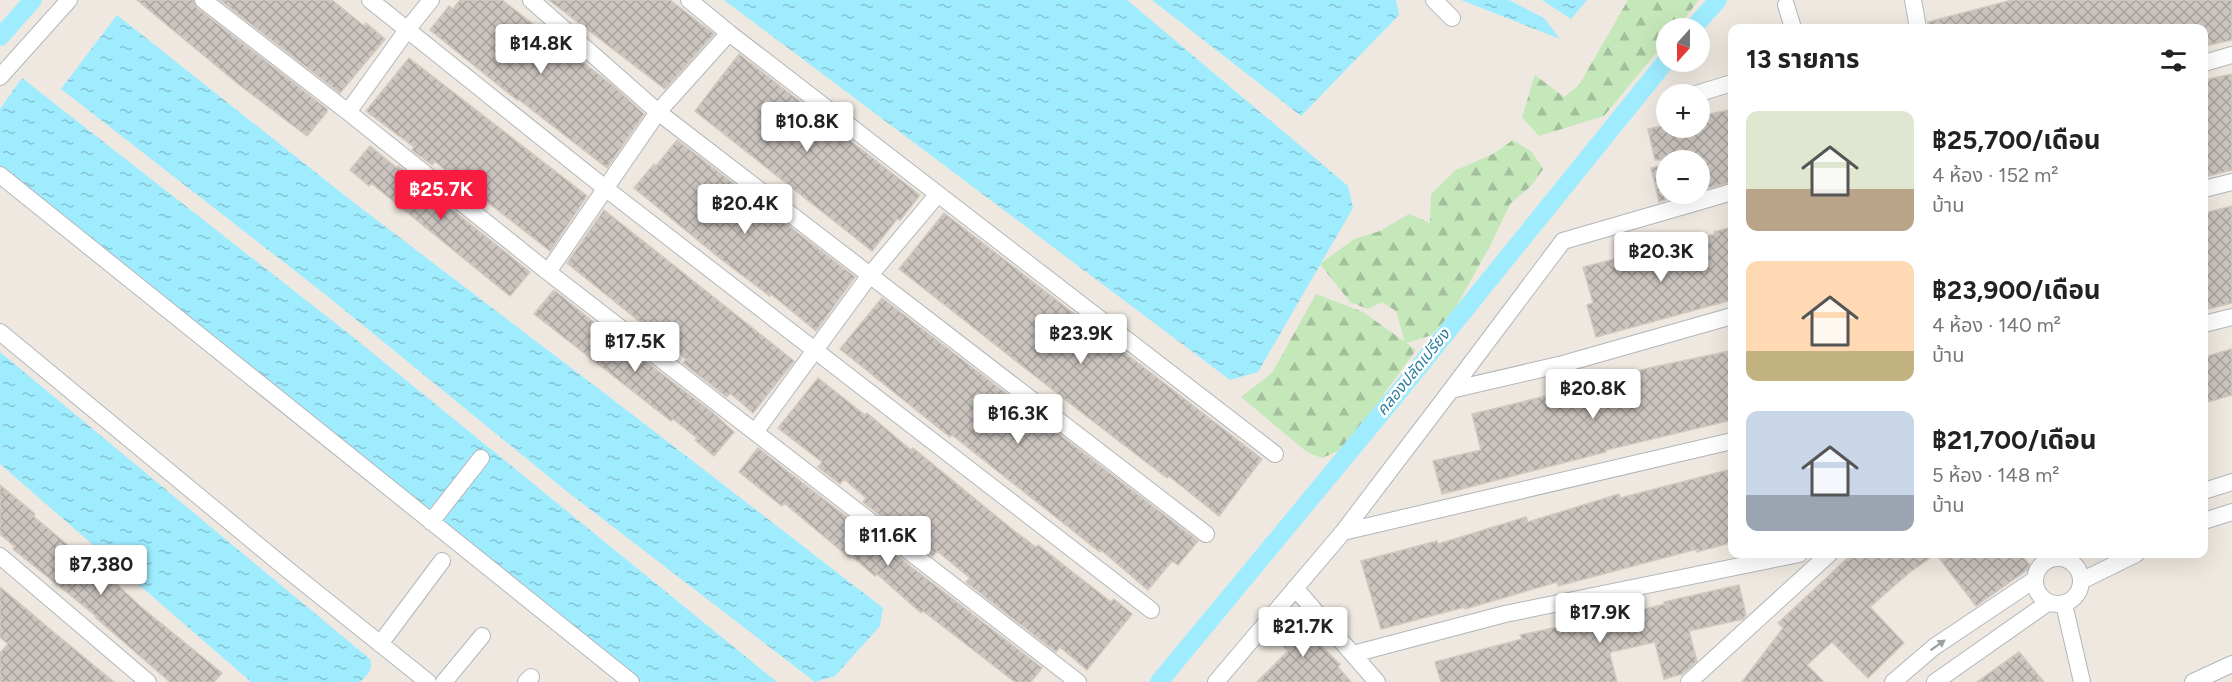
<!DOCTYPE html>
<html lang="th">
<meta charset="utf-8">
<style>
:root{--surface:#fff;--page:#f6f6f6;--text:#222;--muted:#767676;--accent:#f81c40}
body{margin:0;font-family:Figtree,"Noto Sans Thai",sans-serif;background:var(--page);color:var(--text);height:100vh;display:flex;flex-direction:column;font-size:22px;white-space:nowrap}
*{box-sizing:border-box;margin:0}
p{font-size:20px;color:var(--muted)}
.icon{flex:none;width:33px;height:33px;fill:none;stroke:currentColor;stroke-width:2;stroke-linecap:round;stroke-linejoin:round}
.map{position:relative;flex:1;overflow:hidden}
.side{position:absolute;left:1728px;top:24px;width:480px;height:534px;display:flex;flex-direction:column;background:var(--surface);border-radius:12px;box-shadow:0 6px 24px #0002}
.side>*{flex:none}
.needle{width:39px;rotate:201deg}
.tools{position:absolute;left:1656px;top:18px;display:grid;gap:12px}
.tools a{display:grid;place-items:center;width:54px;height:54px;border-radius:50%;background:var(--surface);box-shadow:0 6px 24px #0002;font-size:30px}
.price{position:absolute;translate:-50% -51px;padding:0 14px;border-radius:6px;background:#fff;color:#222;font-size:20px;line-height:39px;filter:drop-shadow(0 2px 3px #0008)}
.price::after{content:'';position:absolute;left:50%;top:36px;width:18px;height:14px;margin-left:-9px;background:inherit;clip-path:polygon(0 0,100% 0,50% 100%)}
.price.selected{background:var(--accent);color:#fff}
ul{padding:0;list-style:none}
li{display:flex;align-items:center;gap:18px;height:150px;padding:0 18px}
li span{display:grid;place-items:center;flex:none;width:168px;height:120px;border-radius:12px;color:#555}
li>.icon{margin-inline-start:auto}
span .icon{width:72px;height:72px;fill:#fffc;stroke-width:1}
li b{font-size:26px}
h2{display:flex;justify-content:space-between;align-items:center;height:72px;padding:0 18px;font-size:26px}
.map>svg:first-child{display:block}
.forest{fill:url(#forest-firs)}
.water{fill:url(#water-ripples)}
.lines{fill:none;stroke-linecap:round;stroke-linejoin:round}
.canal{stroke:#9fecff;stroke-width:18}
.building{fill:url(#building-cross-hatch);stroke:#d3c8be;stroke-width:1.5}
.minor-casing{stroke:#b2b6ba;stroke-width:18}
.minor{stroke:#fff;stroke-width:16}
.oneway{fill:#9ba0a1}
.labels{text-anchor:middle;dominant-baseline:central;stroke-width:5;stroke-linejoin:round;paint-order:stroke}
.water-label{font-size:16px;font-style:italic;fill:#2e7f9e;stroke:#fff}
</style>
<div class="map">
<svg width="2232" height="682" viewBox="0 0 2232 682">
<defs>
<pattern id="forest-firs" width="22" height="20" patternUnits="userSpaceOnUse" patternTransform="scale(1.5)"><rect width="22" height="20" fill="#c5e8ba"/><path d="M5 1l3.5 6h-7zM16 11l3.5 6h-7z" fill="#a3bf9b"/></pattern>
<pattern id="water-ripples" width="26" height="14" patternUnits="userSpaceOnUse" patternTransform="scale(1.5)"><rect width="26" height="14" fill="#9fecff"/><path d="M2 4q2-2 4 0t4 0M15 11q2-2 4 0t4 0" fill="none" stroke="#85c3d2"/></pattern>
<pattern id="building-cross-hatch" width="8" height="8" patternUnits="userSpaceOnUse" patternTransform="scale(1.5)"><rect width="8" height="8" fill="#cbc4bf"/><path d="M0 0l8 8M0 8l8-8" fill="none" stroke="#a8a39f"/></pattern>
</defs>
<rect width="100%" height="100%" fill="#eee8e0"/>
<path class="forest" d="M1628,0h71l-22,28h-11v13l-62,75 -65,20 -17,-19 13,-42 29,22 15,-12z
M1513,140l19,12 11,17 -11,16 -22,19 -20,42 -36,64 -22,25 -26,8 10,7 -30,41 -17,30 -31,30 -16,7 -15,-6 -66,-55 31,-24 44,-79 47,18 42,30 -9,-31 -14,-9 -14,7 -18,-7 -30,-38 34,-25 26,-8 29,-17 21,9 1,-29 25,-24 37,-16z"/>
<path class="water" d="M724,0h403l221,186 5,22 -95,164 -28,8z
M1152,0h244l3,15 -98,101z
M1461,0h48l35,18 16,21z
M1542,0h45l-16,19z
M117,15l236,187 284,216 246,190 -3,18 -45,50 -20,6 -250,-192 -239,-195 -265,-206z
M22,78l331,259 424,345h-135l-41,-32 -535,-433 -66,-51v-57z
M0,352l370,307c3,12 -2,15 -10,23h-109l-251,-218z"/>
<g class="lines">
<path class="canal" d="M1693,28l25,-28
M0,37l33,-37
M1159,682l234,-283 273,-338"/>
</g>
<path class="building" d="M137,0h56l4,8 130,101v3l-20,24 -70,-53z
M220,0h112l32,26 2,-3 19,16 -45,54z
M460,0h42l109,84 33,30 -37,54 -89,-69 -1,1 -87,-70 19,-24 4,3z
M549,0h121l44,34 -49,55z
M2012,0h220v40l-28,6v-18h-104l-2,-4 -16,4h-154v-6z
M739,54l181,141 -20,25 -3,-1 -25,32 -177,-140z
M409,58l178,138 -37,55 -69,-54 -4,5 -19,-15 3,-4 -26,-22 -3,4 -20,-15 2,-3 -48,-36z
M2232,74v96l-28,7v-97z
M1730,110l2,13v59l-28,7 -4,-29h-45l-7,-31 18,-4v3h34v-12z
M677,140l178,137 -39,54 -45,-37 -1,2 -48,-36 -88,-72 20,-24 2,2z
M370,146l27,22 1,-2 132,106 -20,24 -139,-113 -2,3 -19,-16z
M1666,164v36l-7,2 -8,-34z
M2232,206v97l-28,7v-97z
M604,210l190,151 -41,52 -23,-20 -3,4 -44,-34 3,-4 -119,-96z
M944,213l318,246 -43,57 -50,-40 -2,2 -86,-66 -182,-143z
M1732,227v73l-136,37 -9,-32 6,-2 -10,-36 132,-33 -1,-2z
M554,290l68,55 1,-1 90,69 21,19 -20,24 -19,-16 2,-2 -24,-19 -2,2 -137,-107z
M882,298l316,243 -20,24 -6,-4 -24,29 -47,-40 -1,2 -148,-117 -2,2 -110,-88z
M2232,349v46l-28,8v-46z
M1730,351l2,10v59l-126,30v2l-164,42 -9,-33 48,-11 -9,-36 132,-32v-2l45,-12z
M818,378l47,37 2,-2 44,37 2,-2 100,82 23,17 2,-2 73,57 3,-3 18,15 -45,56 -27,-23 -4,5 -90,-70 4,-4 -33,-27 -4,5 -70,-54 3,-4 -22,-19 -4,5 -22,-17 4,-5 -44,-34z
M758,448l24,19 260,201 -11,14h-16l-92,-71 -2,2 -44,-39 -2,2 -24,-20 -1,2 -66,-55 -2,3 -43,-34z
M1732,469v71l-3,3 -32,9v-3l-139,37 -1,-4 -92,27v-2l-84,22 -20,-68 76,-20 1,3 88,-27 2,5 91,-28 1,4z
M0,485l35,29 -2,2 61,51 2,-2 45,42 81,66 -8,9h-44l-75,-65 1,-1 -83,-67 2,-2 -15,-13z
M1852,554h169l10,13 -55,39 -40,-52 -26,18 -40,35 34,36 -36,35 -36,-36 -25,23 17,17h-82l41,-54 -5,-5z
M1739,585l7,30 -3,4 -54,12 8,30 -15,13 -18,5 -9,-37 -44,10 -1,3 7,27h-176l-6,-20 87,-23 -2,-4 43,-9 1,5 48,-11v-3l53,-13 -1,-2z
M0,587l57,48 57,47h-114v-29l8,-9 -8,-7z
M1296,614l20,22 -3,2 27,26 -2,3 13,15h-94l31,-31 -15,-16z
M2019,652l25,30h-67z"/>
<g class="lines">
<defs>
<path id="minor" d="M203,0l145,112 200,160 530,410
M370,0l235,188 546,422
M531,0l127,112 548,422
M689,0l40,33 546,421
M1434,0l18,18
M1913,0l5,28
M1786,5l7,23
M2204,63l28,-8
M0,77l69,-77
M1696,94l36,-11
M348,112l59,-82 24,-30
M0,175l631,507
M2204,189l28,-7
M548,272l110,-160 71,-79
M2204,324l28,-7
M0,332l288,238 140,112
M1451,390l112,-149 169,-49
M755,432l115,-157 68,-81
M2204,491l28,-9
M2204,521l28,-9
M431,522l50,-64
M1343,532l108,-142 112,-26 169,-48
M0,556l148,126
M2035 581a23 23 0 1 1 46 0a23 23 0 1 1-46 0Z
M2081,581l55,-27
M1295,588l82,94
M2064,604l18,78
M380,644l62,-83
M1353,654l152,-40 294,-60
M444,682l38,-46
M526,682l5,-5
M1216,682l127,-150 389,-91
M1689,682l140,-128
M1893,682l41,-35 100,-67
M1935,682l114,-80
M2193,682l39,-18"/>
</defs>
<use href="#minor" class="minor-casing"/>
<use href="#minor" class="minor"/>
</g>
<defs><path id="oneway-solid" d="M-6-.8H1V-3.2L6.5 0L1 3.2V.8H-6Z" transform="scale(1.5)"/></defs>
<use class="oneway" href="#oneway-solid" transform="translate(1938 645) rotate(-35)"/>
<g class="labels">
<g class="water-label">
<text transform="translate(1413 372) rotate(-51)">คลองปลัดเปรียง</text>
</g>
</g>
</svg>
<div class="tools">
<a><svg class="needle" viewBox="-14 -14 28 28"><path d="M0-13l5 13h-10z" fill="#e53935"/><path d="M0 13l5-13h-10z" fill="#767676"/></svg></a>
<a>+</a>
<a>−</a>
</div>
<b class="price" style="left:541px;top:75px">฿14.8K</b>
<b class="price" style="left:807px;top:153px">฿10.8K</b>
<b class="price selected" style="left:441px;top:221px">฿25.7K</b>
<b class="price" style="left:745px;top:235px">฿20.4K</b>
<b class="price" style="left:1661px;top:283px">฿20.3K</b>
<b class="price" style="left:1081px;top:365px">฿23.9K</b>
<b class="price" style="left:635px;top:373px">฿17.5K</b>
<b class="price" style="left:1593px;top:420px">฿20.8K</b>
<b class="price" style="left:1018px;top:445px">฿16.3K</b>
<b class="price" style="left:888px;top:567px">฿11.6K</b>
<b class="price" style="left:101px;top:596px">฿7,380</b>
<b class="price" style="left:1600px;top:644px">฿17.9K</b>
<b class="price" style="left:1303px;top:658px">฿21.7K</b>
<section class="side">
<h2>13 รายการ<svg class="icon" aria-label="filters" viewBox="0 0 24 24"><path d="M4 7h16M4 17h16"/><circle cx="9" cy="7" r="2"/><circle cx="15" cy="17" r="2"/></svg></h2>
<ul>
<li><span style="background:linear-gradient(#dfe7d0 65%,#b9a48a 0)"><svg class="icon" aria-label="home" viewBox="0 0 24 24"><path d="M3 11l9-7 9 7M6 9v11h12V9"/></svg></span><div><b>฿25,700/เดือน</b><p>4 ห้อง · 152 m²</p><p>บ้าน</p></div></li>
<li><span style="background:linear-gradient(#ffd9b3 75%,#c2b280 0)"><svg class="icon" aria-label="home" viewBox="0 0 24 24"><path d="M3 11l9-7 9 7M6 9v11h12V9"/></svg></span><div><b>฿23,900/เดือน</b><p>4 ห้อง · 140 m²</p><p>บ้าน</p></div></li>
<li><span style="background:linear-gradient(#c9d6e8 70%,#9aa5b1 0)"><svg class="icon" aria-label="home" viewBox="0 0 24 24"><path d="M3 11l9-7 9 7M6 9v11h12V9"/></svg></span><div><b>฿21,700/เดือน</b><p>5 ห้อง · 148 m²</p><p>บ้าน</p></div></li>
</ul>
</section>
</div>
